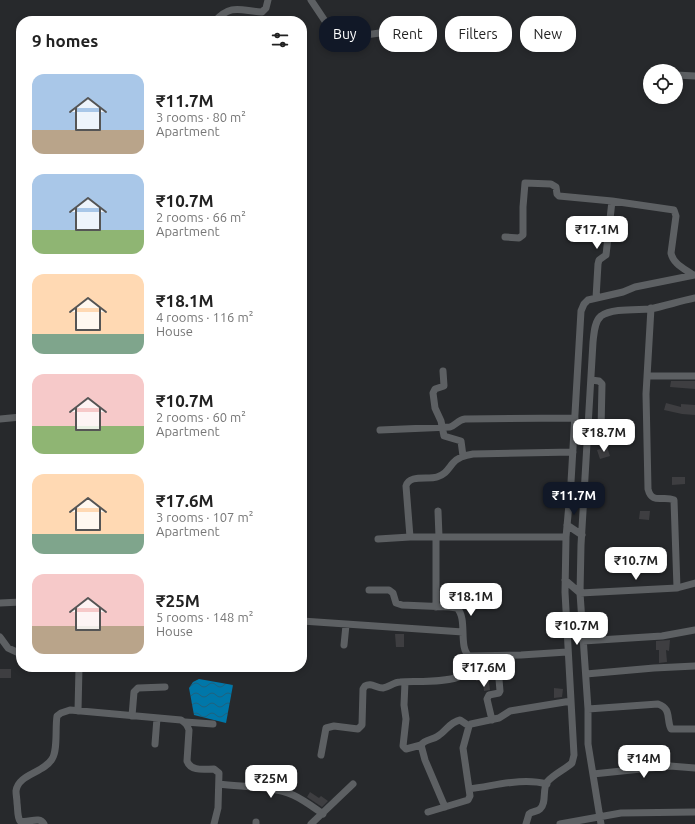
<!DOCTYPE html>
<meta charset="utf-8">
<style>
:root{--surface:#fff;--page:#f2f2f2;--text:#222;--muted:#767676;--accent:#111827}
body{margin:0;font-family:Ubuntu,sans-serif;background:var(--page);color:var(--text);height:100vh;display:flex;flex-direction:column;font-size:15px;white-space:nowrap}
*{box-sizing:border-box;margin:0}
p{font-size:13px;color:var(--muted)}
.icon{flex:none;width:22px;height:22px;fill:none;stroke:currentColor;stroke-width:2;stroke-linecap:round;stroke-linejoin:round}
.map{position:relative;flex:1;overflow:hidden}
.sheet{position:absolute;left:16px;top:16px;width:291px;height:656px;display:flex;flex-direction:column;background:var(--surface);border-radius:16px;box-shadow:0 2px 6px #0003}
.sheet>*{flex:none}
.guide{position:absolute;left:319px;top:16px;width:316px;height:36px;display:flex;gap:8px}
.buttons{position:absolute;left:643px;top:64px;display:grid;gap:8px}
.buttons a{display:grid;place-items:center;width:40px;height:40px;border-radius:50%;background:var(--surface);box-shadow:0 2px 6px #0003;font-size:20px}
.price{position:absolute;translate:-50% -34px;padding:0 9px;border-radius:8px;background:#fff;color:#222;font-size:13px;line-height:26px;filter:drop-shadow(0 1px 2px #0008)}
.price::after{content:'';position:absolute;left:50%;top:24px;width:12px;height:9px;margin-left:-6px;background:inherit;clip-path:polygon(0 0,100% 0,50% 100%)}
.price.on{background:var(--accent);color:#fff}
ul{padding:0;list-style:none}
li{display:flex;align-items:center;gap:12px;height:100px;padding:0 16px}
li span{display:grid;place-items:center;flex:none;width:112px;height:80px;border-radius:12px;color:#555}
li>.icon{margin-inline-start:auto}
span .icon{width:48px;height:48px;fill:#fffc;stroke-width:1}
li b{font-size:17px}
h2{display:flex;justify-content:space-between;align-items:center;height:48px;padding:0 16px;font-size:17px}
.pill{padding:0 14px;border-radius:16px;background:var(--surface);box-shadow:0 2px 6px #0003;font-size:14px;line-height:36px}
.pill.on{background:var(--accent);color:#fff}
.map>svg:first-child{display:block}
.water{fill:url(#water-waves)}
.building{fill:#3e3e41}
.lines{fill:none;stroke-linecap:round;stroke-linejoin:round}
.minor{stroke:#5d6063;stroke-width:7}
</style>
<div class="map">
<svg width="695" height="824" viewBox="0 0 695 824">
<defs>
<pattern id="water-waves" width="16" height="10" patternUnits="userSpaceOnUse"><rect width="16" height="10" fill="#0077a9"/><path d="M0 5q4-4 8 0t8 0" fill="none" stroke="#20617d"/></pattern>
</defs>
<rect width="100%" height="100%" fill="#27292c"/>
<path class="water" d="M199,679l34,6 -7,38 -32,-8 -5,-27 4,-6z"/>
<path class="building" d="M671,381h24v8l-25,-2z
M666,403l15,4v-3l14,1v10l-13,-1 -18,-4z
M607,447l3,9 -10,3 -3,-9z
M672,477h13v7l-13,1z
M640,511h10l-1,9 -10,-1z
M395,634h9v13h-8z
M670,640l-1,11 -3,-1 1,12 -8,1v-13h-3v-9z
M0,669h11v9h-11z
M493,669l1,7h-6l2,14 -6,1 -1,-11 -7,1 -1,-8z
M554,688l9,1 -1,8 -8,1z
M633,747h6v17l-21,1 -1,-11 16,-2z
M310,792l9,6 2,-2 7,5 -6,6 -15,-10z"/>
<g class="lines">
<path class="minor" d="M311,0l18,27 14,9 8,1 43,-6
M215,21c17,-18 26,-10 47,-9l4,-4 2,-8
M676,75l19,1
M505,237l14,1 4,-3v-28l2,-24 26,1 5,3 1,7 2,2 53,5 62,9 2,6 -5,37c2,11 14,16 22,22
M596,298l2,-34 1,-4 7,-5 6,-54
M651,308l-5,86 2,95c4,16 15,6 26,11l3,88
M443,371l1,15 -9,3 -2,4 2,15 6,13 3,15 17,5 2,15
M648,376h47
M591,380l8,1 3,3 -1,46
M0,419l21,-2
M380,430l70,-3c6,-2 8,-7 15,-8l110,-1
M438,511l1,26
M567,525l15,10
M410,537l-4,-51c3,-12 22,-6 31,-9 9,-3 11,-8 16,-14 5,-6 13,-8 20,-9l100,-2
M378,539l32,-2h156
M565,580l15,13 97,-5 18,-5
M369,590h20l4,3 3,10 6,2 47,2 8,1c11,11 1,39 12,48l52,-1 46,-3
M0,603l21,-1
M436,607v-70
M302,621l161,11
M0,637l8,11 13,6
M583,641l79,-5 33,-6
M344,645l2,-20
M586,674l68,-6 41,-2
M405,682l-1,23 2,14 -3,27 3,3 15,-4
M588,709l70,-5c14,5 8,15 13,25h24
M78,711l1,-44
M132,716l2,-24 4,-4 27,-1
M492,720l-5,-21 2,-4 10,-2 1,-2 -3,-35
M185,722l28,2
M155,744l2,-26
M321,755l5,-27 8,-2 24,3 4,-4 1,-36 2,-3c6,-4 11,2 18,2 6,-1 11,-6 17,-6 14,-1 52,1 62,-7 6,-5 5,-14 5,-21
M593,774l77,-8 25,2
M219,784c23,3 53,2 74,11 11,5 20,12 30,19
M469,789l-6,-41 6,-22 2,-2 28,-6 11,-7 61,-10
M445,807l-20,-47 -4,-15c4,-6 12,-5 17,-9 8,-5 12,-14 22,-16l9,6
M428,812l40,-12 2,-4 -1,-7c26,-3 53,-12 78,-5
M44,824c-5,-9 -16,0 -24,-3 -3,-5 -2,-12 -3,-18 0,-4 -1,-8 -1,-12 2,-17 28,-18 36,-32 6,-9 3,-31 5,-43l4,-3 9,-3 111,10c5,3 6,5 8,10l-2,31c4,11 18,8 27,8l5,4 -1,35 -4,16
M256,824v-2
M311,824l42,-40
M526,824l3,-10c3,-3 8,-2 11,-5 7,-6 2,-19 7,-27 7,-8 17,-12 25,-19l2,-8 -9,-163 1,-55 5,-55 10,-171 3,-7 4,-4 35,-8 12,-5 60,-12
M560,824l61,-11 74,-1
M601,824l-13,-80v-35l-8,-116 1,-48 12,-203c1,-8 1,-20 8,-26 11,-8 36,-6 49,-7 15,-3 30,-8 45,-11"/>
</g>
</svg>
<div class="buttons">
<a><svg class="icon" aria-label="locate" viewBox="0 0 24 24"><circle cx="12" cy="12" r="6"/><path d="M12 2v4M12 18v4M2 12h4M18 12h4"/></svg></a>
</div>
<b class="price" style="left:597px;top:250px">₹17.1M</b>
<b class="price" style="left:604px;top:453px">₹18.7M</b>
<b class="price on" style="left:574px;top:516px">₹11.7M</b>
<b class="price" style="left:636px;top:581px">₹10.7M</b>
<b class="price" style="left:471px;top:617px">₹18.1M</b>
<b class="price" style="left:577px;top:646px">₹10.7M</b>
<b class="price" style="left:484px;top:688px">₹17.6M</b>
<b class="price" style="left:644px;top:779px">₹14M</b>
<b class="price" style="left:271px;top:799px">₹25M</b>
<div class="guide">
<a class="pill on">Buy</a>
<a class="pill">Rent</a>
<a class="pill">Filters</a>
<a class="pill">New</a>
</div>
<section class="sheet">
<h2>9 homes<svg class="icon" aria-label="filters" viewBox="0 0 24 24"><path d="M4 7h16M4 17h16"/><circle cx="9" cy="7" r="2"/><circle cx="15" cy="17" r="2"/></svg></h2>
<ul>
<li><span style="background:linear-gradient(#a9c7e8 70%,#b9a48a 0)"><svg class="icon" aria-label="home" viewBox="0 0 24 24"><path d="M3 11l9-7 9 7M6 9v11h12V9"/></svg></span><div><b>₹11.7M</b><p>3 rooms · 80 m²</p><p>Apartment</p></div></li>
<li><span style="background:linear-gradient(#a9c7e8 70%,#8fb573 0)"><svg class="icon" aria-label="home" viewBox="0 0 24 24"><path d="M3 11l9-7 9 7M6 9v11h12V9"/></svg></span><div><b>₹10.7M</b><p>2 rooms · 66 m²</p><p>Apartment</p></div></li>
<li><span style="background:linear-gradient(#ffd9b3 75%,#7fa58c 0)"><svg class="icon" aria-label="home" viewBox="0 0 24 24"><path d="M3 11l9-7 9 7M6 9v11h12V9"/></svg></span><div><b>₹18.1M</b><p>4 rooms · 116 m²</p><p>House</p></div></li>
<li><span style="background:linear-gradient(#f6c9c9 65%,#8fb573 0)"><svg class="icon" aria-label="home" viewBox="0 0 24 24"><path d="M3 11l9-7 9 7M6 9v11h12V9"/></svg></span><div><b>₹10.7M</b><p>2 rooms · 60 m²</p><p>Apartment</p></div></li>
<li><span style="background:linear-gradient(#ffd9b3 75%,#7fa58c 0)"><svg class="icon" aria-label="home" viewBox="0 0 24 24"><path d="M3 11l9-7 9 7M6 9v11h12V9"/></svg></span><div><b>₹17.6M</b><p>3 rooms · 107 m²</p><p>Apartment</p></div></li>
<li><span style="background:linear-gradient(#f6c9c9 65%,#b9a48a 0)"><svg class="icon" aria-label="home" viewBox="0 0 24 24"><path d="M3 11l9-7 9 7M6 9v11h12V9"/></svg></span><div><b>₹25M</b><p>5 rooms · 148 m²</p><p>House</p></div></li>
</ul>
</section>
</div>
